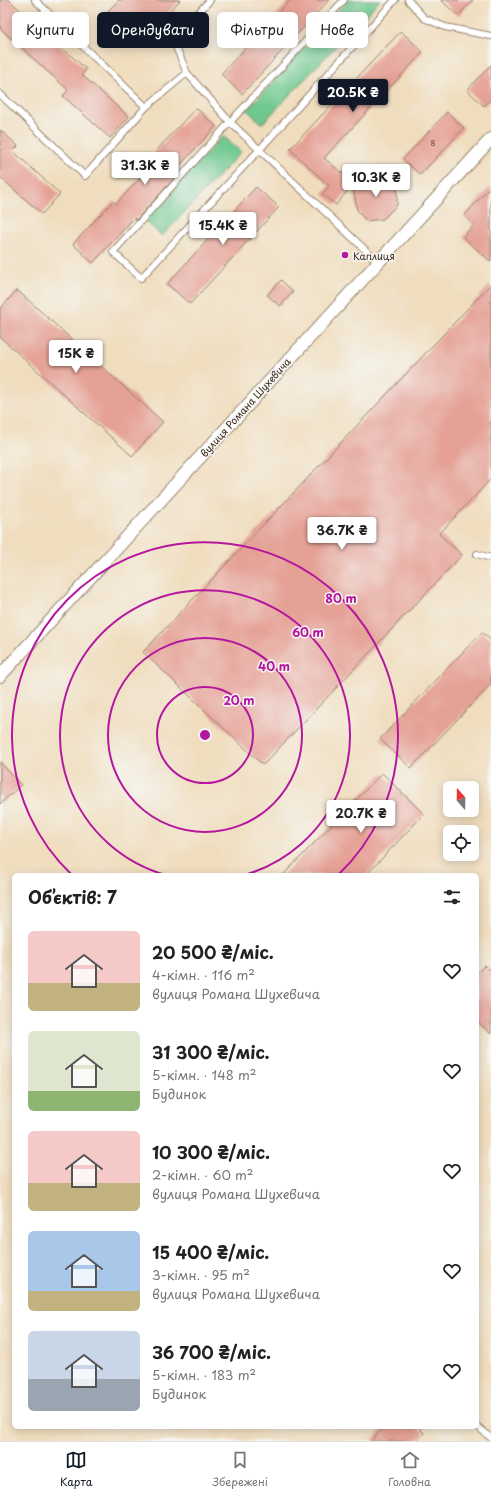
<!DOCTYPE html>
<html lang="uk">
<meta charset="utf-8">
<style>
:root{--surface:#fff;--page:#f6f6f6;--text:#222;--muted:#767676;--line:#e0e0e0;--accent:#111827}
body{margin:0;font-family:"Playpen Sans",sans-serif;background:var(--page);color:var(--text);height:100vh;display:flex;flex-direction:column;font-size:15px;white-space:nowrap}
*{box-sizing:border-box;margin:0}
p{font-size:13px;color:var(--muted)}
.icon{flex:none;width:22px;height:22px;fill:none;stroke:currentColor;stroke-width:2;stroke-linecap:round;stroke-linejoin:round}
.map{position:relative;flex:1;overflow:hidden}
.panel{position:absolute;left:12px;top:873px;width:467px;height:556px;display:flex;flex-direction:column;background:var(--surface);border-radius:6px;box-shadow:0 2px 10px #0003}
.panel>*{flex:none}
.banner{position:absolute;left:12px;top:12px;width:467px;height:36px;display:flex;gap:8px}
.needle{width:26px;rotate:340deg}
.tools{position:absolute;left:443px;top:781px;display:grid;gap:8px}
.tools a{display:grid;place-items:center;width:36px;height:36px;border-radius:6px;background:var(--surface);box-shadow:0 2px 10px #0003;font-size:20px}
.price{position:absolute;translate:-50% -34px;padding:0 9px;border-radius:4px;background:#fff;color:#222;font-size:13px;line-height:26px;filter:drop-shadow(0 1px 2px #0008)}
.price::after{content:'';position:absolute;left:50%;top:24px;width:12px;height:9px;margin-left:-6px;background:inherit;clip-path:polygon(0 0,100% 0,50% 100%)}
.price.on{background:var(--accent);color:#fff}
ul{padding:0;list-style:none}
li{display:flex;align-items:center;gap:12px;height:100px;padding:0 16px}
li span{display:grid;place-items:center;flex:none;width:112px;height:80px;border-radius:6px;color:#555}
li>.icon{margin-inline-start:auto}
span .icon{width:48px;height:48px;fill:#fffc;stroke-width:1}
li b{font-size:17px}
h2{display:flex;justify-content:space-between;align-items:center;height:48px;padding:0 16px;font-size:17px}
.chip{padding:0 14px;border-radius:6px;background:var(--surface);box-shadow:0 2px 10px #0003;font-size:14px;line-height:36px}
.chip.on{background:var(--accent);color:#fff}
.tab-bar{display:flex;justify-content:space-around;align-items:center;height:56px;border-top:1px solid var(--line);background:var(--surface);font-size:11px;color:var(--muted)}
.tab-bar a{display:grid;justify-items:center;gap:2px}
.tab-bar .on{color:var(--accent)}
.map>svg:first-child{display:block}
.green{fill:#6ec88f;stroke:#547956}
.building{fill:#e5a196}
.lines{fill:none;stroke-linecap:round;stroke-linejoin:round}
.service-casing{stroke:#96846e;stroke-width:8}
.minor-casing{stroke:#96846e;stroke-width:14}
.service{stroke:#fff;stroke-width:6}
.minor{stroke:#fff;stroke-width:12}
.ring{fill:none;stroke:#b5179e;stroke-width:2}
.poi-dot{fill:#b5179e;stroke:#f6f6f2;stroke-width:1.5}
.labels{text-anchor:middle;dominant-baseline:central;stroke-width:3;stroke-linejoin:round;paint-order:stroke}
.number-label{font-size:8px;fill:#66483c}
.poi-label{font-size:10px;fill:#3b2a1e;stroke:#f6f6f2;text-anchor:start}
.street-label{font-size:10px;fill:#3b2a1e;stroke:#f6f6f2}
.centre{fill:#b5179e;stroke:#f6f6f2;stroke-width:2}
.ring-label{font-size:12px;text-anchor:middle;font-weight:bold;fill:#b5179e;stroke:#f6f6f2;stroke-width:3;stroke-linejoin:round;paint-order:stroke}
</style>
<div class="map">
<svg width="491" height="1441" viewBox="0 0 491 1441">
<rect width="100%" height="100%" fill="#f6f6f2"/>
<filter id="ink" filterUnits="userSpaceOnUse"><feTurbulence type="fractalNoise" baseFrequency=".025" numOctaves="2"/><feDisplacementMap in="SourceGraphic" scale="8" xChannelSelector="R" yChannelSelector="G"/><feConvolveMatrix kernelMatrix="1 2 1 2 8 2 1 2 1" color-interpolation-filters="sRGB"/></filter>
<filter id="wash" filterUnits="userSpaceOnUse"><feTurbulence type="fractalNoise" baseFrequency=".012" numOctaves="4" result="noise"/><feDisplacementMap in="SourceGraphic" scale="16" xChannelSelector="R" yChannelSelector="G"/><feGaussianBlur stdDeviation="0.9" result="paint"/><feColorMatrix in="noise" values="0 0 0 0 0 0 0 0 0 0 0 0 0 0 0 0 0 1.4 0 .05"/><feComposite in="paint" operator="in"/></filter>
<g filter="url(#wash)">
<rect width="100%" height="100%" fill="#f0ddbe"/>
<path class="green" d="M348,0h32l-118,124 -15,-14z
M223,136l18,16 -79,84 -18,-16z"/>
<g id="blocks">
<path class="building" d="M0,0h9l77,69 -4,6 47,42 -19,21 -47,-42 5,-6 -68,-62z
M119,0h61l-43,46 -33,-31z
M290,0h39l-87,94 -21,-20z
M441,0h32l-15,16z
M401,31l22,21 -99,106 30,25 -18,22 -14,-11 7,-8 -39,-37z
M491,65v34l-7,7 -17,-16z
M196,108l20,18 -42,46 3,3 -41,45 -2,-2 -41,45 -20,-19 40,-43 3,3 44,-48 -5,-4z
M447,112l17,16 -44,47 -17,-16z
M0,130l18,16 -5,5 47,43 -18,20 -42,-37z
M384,176l13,10v19l-14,14 -17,2 -9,-11 -3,-19 12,-14z
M491,186v76l-28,-25 11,-12 -10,-9z
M256,187l23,20 -89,97 -23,-20z
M281,280l12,12 -13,14 -13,-11z
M491,284v195l-52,55 23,21 -199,210 -120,-113z
M17,290l146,132 -31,34 -132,-119v-28z
M482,632l9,8v44l-80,84 -31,-29z
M0,762l21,23 -21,19z
M382,773l42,41 -58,61h-83z
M485,965l6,6v63l-14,-13v-48z
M384,1427h34l6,6 -7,8h-46z"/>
</g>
</g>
<g filter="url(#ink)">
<use href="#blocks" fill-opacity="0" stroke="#96846e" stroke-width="1"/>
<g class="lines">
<defs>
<path id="service" d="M35,0l111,107
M210,0l-37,40 14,33 43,49 148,140
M344,0l-114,122 -117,130 28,26 119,-129 135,-149
M408,0l16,18 21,9 46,9
M0,94l85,82 61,-69 41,-34
M477,554l14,4
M477,1426l14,12"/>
<path id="minor" d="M0,676l491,-537"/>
</defs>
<use href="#service" class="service-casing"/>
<use href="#minor" class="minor-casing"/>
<use href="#service" class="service"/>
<use href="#minor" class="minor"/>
</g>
</g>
<g class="ring">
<circle cx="205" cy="735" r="48"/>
<circle cx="205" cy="735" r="97"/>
<path d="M166 875A145 145 0 1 1 244 875"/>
<path d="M72 875A193 193 0 1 1 338 875"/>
</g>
<circle class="poi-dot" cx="345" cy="255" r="4"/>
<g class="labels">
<g class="number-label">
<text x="433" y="143">8</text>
</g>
<g class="poi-label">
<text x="353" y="255">Каплиця</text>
</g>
<g class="street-label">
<text transform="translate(245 407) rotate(-48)">вулиця Романа Шухевича</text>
</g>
</g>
<circle cx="205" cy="735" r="6" class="centre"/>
<g class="ring-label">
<text x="341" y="603">80 m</text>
<text x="308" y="637">60 m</text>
<text x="274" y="671">40 m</text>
<text x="239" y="705">20 m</text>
</g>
</svg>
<div class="tools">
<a><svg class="needle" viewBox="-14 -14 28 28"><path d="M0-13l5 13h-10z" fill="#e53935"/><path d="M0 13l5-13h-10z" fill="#767676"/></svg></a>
<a><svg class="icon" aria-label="locate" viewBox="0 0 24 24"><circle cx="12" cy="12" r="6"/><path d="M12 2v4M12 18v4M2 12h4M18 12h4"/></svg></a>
</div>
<b class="price on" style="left:353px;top:113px">20.5K ₴</b>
<b class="price" style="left:145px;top:186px">31.3K ₴</b>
<b class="price" style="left:376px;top:198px">10.3K ₴</b>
<b class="price" style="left:223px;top:246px">15.4K ₴</b>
<b class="price" style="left:76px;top:374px">15K ₴</b>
<b class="price" style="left:342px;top:551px">36.7K ₴</b>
<b class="price" style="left:361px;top:834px">20.7K ₴</b>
<div class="banner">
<a class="chip">Купити</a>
<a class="chip on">Орендувати</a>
<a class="chip">Фільтри</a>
<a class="chip">Нове</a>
</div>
<section class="panel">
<h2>Об’єктів: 7<svg class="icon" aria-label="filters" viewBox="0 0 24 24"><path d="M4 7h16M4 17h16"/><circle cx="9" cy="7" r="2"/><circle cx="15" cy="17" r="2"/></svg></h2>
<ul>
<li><span style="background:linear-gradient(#f6c9c9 65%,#c2b280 0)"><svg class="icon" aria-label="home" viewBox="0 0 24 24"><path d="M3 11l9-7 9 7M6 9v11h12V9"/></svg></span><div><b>20 500 ₴/міс.</b><p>4-кімн. · 116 m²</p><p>вулиця Романа Шухевича</p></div><svg class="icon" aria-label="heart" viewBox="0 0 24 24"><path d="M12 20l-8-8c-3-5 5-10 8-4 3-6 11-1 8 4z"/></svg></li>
<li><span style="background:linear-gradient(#dfe7d0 75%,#8fb573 0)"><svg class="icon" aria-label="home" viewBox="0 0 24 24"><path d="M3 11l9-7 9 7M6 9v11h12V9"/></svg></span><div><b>31 300 ₴/міс.</b><p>5-кімн. · 148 m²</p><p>Будинок</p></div><svg class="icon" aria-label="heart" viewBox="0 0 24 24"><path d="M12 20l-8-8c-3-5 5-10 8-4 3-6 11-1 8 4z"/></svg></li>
<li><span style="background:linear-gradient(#f6c9c9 65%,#c2b280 0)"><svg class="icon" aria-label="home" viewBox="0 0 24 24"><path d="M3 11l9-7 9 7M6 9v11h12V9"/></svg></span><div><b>10 300 ₴/міс.</b><p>2-кімн. · 60 m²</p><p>вулиця Романа Шухевича</p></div><svg class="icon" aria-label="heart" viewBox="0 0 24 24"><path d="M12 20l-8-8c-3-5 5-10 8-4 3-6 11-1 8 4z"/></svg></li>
<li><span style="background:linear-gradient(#a9c7e8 75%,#c2b280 0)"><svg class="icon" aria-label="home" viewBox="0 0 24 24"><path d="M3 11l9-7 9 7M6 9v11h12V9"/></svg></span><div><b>15 400 ₴/міс.</b><p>3-кімн. · 95 m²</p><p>вулиця Романа Шухевича</p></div><svg class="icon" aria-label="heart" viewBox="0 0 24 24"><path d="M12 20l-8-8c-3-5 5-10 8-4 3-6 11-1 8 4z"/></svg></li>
<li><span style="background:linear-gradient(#c9d6e8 60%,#9aa5b1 0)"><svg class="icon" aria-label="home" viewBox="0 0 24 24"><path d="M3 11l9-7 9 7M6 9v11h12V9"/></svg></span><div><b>36 700 ₴/міс.</b><p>5-кімн. · 183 m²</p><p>Будинок</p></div><svg class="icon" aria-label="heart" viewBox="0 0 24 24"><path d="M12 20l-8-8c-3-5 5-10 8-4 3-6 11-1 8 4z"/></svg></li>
</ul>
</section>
</div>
<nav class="tab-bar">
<a class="on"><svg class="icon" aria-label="map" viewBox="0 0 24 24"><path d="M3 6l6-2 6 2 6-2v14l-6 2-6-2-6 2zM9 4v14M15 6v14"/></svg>Карта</a>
<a><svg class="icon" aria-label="saved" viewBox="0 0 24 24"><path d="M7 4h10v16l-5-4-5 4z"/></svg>Збережені</a>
<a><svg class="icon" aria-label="home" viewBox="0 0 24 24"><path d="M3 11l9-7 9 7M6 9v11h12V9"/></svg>Головна</a>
</nav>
